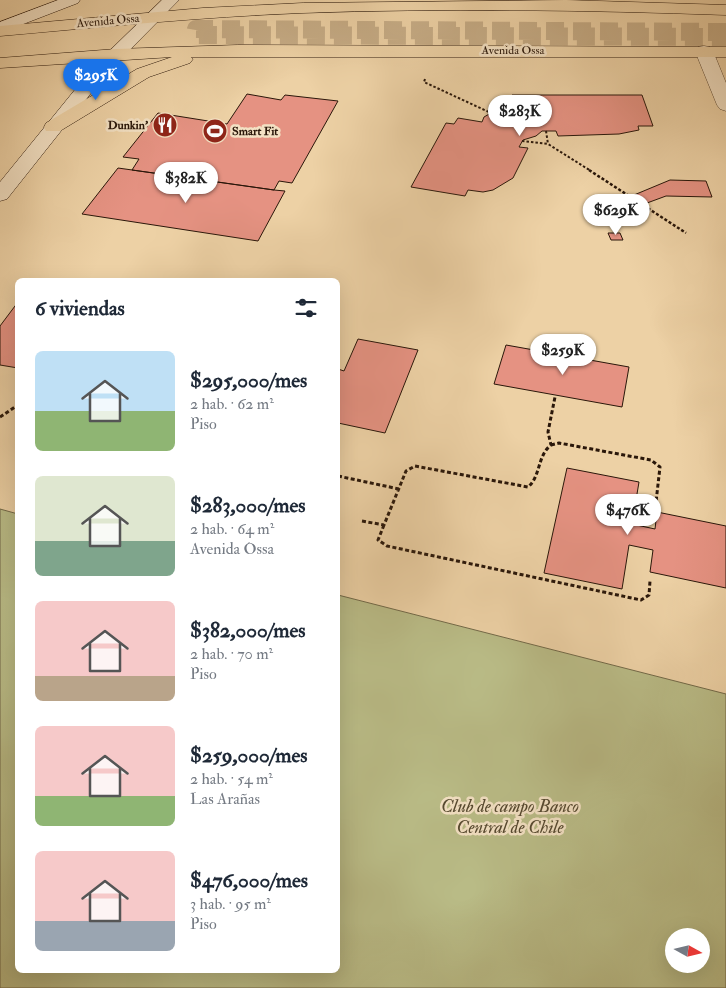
<!DOCTYPE html>
<html lang="es">
<meta charset="utf-8">
<style>
:root{--surface:#fff;--page:#f6f6f7;--text:#1f2937;--muted:#747a83;--accent:#1a73e8}
body{margin:0;font-family:"IM FELL Double Pica",serif;background:var(--page);color:var(--text);height:100vh;display:flex;flex-direction:column;font-size:19px;white-space:nowrap}
*{box-sizing:border-box;margin:0}
p{font-size:16px;color:var(--muted)}
.icon{flex:none;width:28px;height:28px;fill:none;stroke:currentColor;stroke-width:2;stroke-linecap:round;stroke-linejoin:round}
.map{position:relative;flex:1;overflow:hidden}
.drawer{position:absolute;left:15px;top:278px;width:325px;height:695px;display:flex;flex-direction:column;background:var(--surface);border-radius:8px;box-shadow:0 5px 20px #0002}
.drawer>*{flex:none}
.needle{width:32px;rotate:98deg}
.fabs{position:absolute;left:665px;top:928px;display:grid;gap:10px}
.fabs a{display:grid;place-items:center;width:45px;height:45px;border-radius:50%;background:var(--surface);box-shadow:0 5px 20px #0002;font-size:25px}
.price{position:absolute;translate:-50% -42px;padding:0 11px;border-radius:18px;background:#fff;color:#222;font-size:16px;line-height:32px;filter:drop-shadow(0 1px 2px #0008)}
.price::after{content:'';position:absolute;left:50%;top:30px;width:15px;height:11px;margin-left:-8px;background:inherit;clip-path:polygon(0 0,100% 0,50% 100%)}
.price.active{background:var(--accent);color:#fff}
ul{padding:0;list-style:none}
li{display:flex;align-items:center;gap:15px;height:125px;padding:0 20px}
li span{display:grid;place-items:center;flex:none;width:140px;height:100px;border-radius:8px;color:#555}
li>.icon{margin-inline-start:auto}
span .icon{width:60px;height:60px;fill:#fffc;stroke-width:1}
li b{font-size:21px}
h2{display:flex;justify-content:space-between;align-items:center;height:60px;padding:0 20px;font-size:21px}
.map>svg:first-child{display:block}
.green{fill:#b9bb86;stroke:#726948;fill-rule:evenodd}
.building{fill:#e59282;stroke:#2a170a}
.lines{fill:none;stroke-linecap:round;stroke-linejoin:round}
.highway-tunnel{stroke:#c6ac86;stroke-width:18;stroke-dasharray:18 9;stroke-linecap:butt}
.street-casing{stroke:#5b4631;stroke-width:1}
.secondary-casing{stroke:#2a170a;stroke-width:1}
.primary-casing{stroke:#2a170a;stroke-width:1}
.path-far2{stroke:#2a170a;stroke-width:2;stroke-dasharray:2.5 2;stroke-linecap:butt}
.path-far1{stroke:#2a170a;stroke-width:2.5;stroke-dasharray:3 2;stroke-linecap:butt}
.path{stroke:#2a170a;stroke-width:3;stroke-dasharray:4 2.5;stroke-linecap:butt}
.street{fill:#f3e1c4;fill-rule:evenodd}
.secondary{fill:#f3e1c4;fill-rule:evenodd}
.primary{fill:#edd1a5;fill-rule:evenodd}
.labels{text-anchor:middle;dominant-baseline:central;stroke-width:5;stroke-linejoin:round;paint-order:stroke}
.far-street-label{font-size:12px;fill:#2a170a;stroke:#f3e1c4}
.far-poi-label{font-size:12px;font-weight:bold;fill:#2a170a;stroke:#f3e1c4;text-anchor:end}
.near-park-label{font-size:18px;font-style:italic;fill:#55482f;stroke:#f3e1c4}
</style>
<div class="map">
<svg width="726" height="988" viewBox="0 0 726 988">
<rect width="100%" height="100%" fill="#edd1a5"/>
<filter id="stains"><feTurbulence type="fractalNoise" baseFrequency=".004" numOctaves="4"/><feColorMatrix values="0 0 0 0 .2 0 0 0 0 .09 0 0 0 0 .02 0 0 0 .5 -.17"/></filter>
<radialGradient id="worn" r=".72"><stop offset=".6" stop-color="#630" stop-opacity="0"/><stop offset="1" stop-color="#630" stop-opacity=".3"/></radialGradient>
<path class="green" d="M0,509l18,5v456h320v-375l388,99v294h-726zM674,936h27v28h-27z"/>
<path class="building" d="M247,94l34,6 4,-5 53,6 -46,82 -13,-2 -5,9 -142,-20 7,-11 -16,-2 35,-44 69,11z
M512,95h130l11,31h-15l1,4 -20,4 -61,2 -2,-5h-14l-6,5 -13,4 -4,7 9,1 -15,30 -20,12 -10,2 -15,-2 -3,6 -54,-9 35,-64 8,1 4,-6 24,4 2,-5 7,-4 16,-4 -2,-9h8z
M118,168l156,22 11,1 -27,50 -176,-27z
M670,180l36,1 6,16 -46,-1 -19,7 -13,-8z
M608,233h12l3,7h-12z
M18,302v66l-18,-3v-39z
M358,339l60,11 -33,83 -47,-10v-54l6,2z
M506,345l123,22 -7,40 -128,-23z
M567,468l72,14 -7,42 23,5 2,-17 69,14v62l-76,-16 3,-22 -24,-5 -7,44 -78,-16z"/>
<g class="lines">
<path class="highway-tunnel" d="M726,32l-530,-3 -1,6 531,2"/>
<defs>
<path id="street" d="M704,46l6,1 3,4 13,32v28l-6,-2 -3,-4 -22,-54 3,-4z"/>
<path id="secondary" d="M58,0h22l-2,3 -78,30v-11z
M162,0h17l-72,73 -100,126 -7,2v-19l95,-117z"/>
<path id="primary" d="M566,0l160,5v10c-141,-5 -283,-7 -424,-2 -101,4 -201,14 -302,23v-10l203,-18 100,-5z
M238,45l488,2v10h-535l2,2 -3,4 -41,14 -89,54h-14l-2,-4 2,-4 91,-54 35,-12 -172,11v-10l116,-9z"/>
</defs>
<use href="#street" class="street-casing"/>
<use href="#secondary" class="secondary-casing"/>
<use href="#primary" class="primary-casing"/>
<path class="path-far2" d="M425,79l-1,3 67,31
M546,131l2,13
M522,141l26,3 43,27"/>
<path class="path-far1" d="M589,170l97,63"/>
<path class="path" d="M0,417l18,-12
M551,445l8,-2 92,17 9,7 -4,35
M338,476l61,13
M362,521l22,4 22,-54 9,-5 113,21c13,-11 9,-31 23,-42l-3,-13 7,-35
M384,525l-6,15 9,6 254,54 8,-5 1,-14"/>
<use href="#street" class="street"/>
<use href="#secondary" class="secondary"/>
<use href="#primary" class="primary"/>
</g>
<defs>
<symbol id="restaurant-disc" viewBox="-11 -11 22 22"><circle r="9.5" fill="#8f2418" stroke="#f3e1c4"/><path d="M-5-6h1v4h1v-4h1v4h1v-4h1v5L-1.5 .5V6h-2V.5L-5-1ZM5-6V6H3V1.5H1.5Q1.5-4 5-6Z" fill="#fff"/></symbol>
<symbol id="stadium-disc" viewBox="-11 -11 22 22"><circle r="9.5" fill="#8f2418" stroke="#f3e1c4"/><path d="M0-5a6.5 5 0 1 0 0 10a6.5 5 0 1 0 0-10ZM-3.5-1.8h7v3.6h-7Z" fill="#fff"/></symbol>
</defs>
<g fill-rule="evenodd">
<use href="#restaurant-disc" x="151" y="111" width="28" height="28"/>
<use href="#stadium-disc" x="201" y="117" width="28" height="28"/>
</g>
<g class="labels">
<g class="far-street-label">
<text transform="translate(108 21) rotate(-5)">Avenida Ossa</text>
<text x="513" y="50">Avenida Ossa</text>
</g>
<g class="far-poi-label">
<text x="148" y="125">Dunkin'</text>
<text x="232" y="131" text-anchor="start">Smart Fit</text>
</g>
<g class="near-park-label">
<text x="510" y="806">Club de campo Banco<tspan x="510" dy="21">Central de Chile</tspan></text>
</g>
</g>
<rect width="100%" height="100%" filter="url(#stains)"/>
<rect width="100%" height="100%" fill="url(#worn)"/>
</svg>
<div class="fabs">
<a><svg class="needle" viewBox="-14 -14 28 28"><path d="M0-13l5 13h-10z" fill="#e53935"/><path d="M0 13l5-13h-10z" fill="#747a83"/></svg></a>
</div>
<b class="price active" style="left:96px;top:101px">$295K</b>
<b class="price" style="left:520px;top:137px">$283K</b>
<b class="price" style="left:186px;top:204px">$382K</b>
<b class="price" style="left:616px;top:236px">$629K</b>
<b class="price" style="left:563px;top:376px">$259K</b>
<b class="price" style="left:628px;top:536px">$476K</b>
<section class="drawer">
<h2>6 viviendas<svg class="icon" aria-label="filters" viewBox="0 0 24 24"><path d="M4 7h16M4 17h16"/><circle cx="9" cy="7" r="2"/><circle cx="15" cy="17" r="2"/></svg></h2>
<ul>
<li><span style="background:linear-gradient(#bfe0f5 60%,#8fb573 0)"><svg class="icon" aria-label="home" viewBox="0 0 24 24"><path d="M3 11l9-7 9 7M6 9v11h12V9"/></svg></span><div><b>$295,000/mes</b><p>2 hab. · 62 m²</p><p>Piso</p></div></li>
<li><span style="background:linear-gradient(#dfe7d0 65%,#7fa58c 0)"><svg class="icon" aria-label="home" viewBox="0 0 24 24"><path d="M3 11l9-7 9 7M6 9v11h12V9"/></svg></span><div><b>$283,000/mes</b><p>2 hab. · 64 m²</p><p>Avenida Ossa</p></div></li>
<li><span style="background:linear-gradient(#f6c9c9 75%,#b9a48a 0)"><svg class="icon" aria-label="home" viewBox="0 0 24 24"><path d="M3 11l9-7 9 7M6 9v11h12V9"/></svg></span><div><b>$382,000/mes</b><p>2 hab. · 70 m²</p><p>Piso</p></div></li>
<li><span style="background:linear-gradient(#f6c9c9 70%,#8fb573 0)"><svg class="icon" aria-label="home" viewBox="0 0 24 24"><path d="M3 11l9-7 9 7M6 9v11h12V9"/></svg></span><div><b>$259,000/mes</b><p>2 hab. · 54 m²</p><p>Las Arañas</p></div></li>
<li><span style="background:linear-gradient(#f6c9c9 70%,#9aa5b1 0)"><svg class="icon" aria-label="home" viewBox="0 0 24 24"><path d="M3 11l9-7 9 7M6 9v11h12V9"/></svg></span><div><b>$476,000/mes</b><p>3 hab. · 95 m²</p><p>Piso</p></div></li>
</ul>
</section>
</div>
